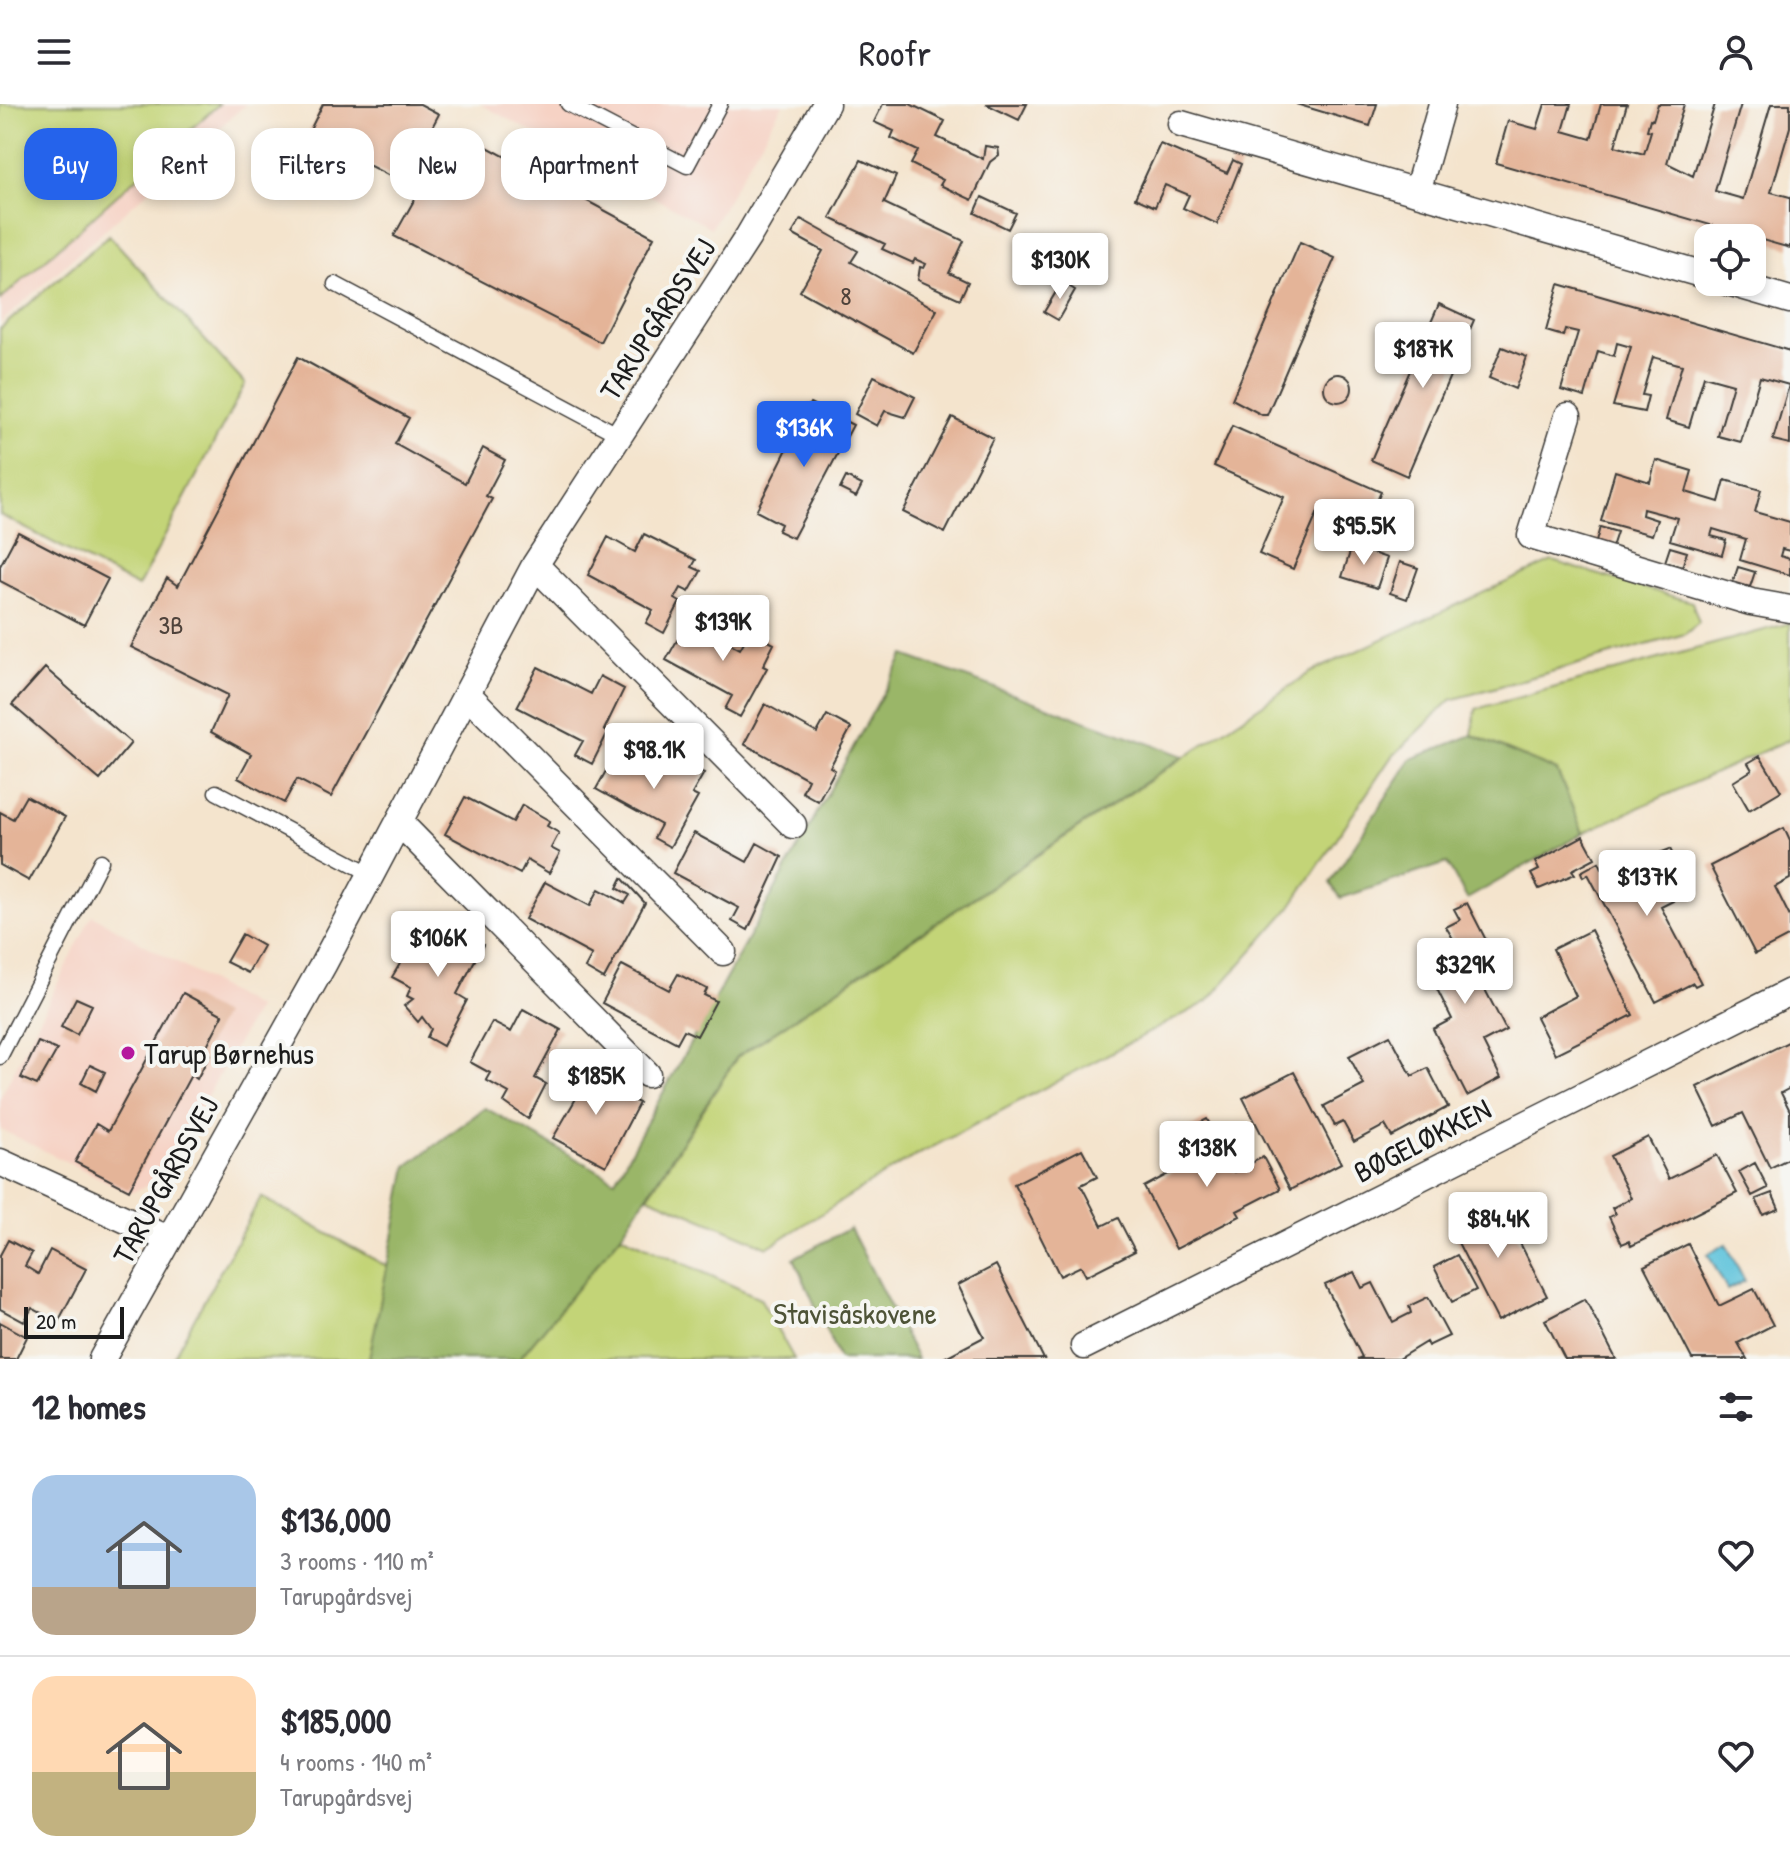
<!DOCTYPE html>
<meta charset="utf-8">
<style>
:root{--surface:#fff;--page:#f7f7f7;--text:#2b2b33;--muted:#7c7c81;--line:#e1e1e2;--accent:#2563eb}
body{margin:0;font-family:"Patrick Hand",sans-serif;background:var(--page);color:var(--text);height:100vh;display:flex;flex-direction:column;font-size:30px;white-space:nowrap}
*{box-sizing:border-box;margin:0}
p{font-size:26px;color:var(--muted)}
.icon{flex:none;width:44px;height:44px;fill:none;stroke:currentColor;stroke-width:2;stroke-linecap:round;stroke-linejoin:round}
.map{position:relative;height:1255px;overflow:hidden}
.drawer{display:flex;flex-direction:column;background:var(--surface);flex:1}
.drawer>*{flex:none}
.hud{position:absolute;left:24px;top:24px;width:800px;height:72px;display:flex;gap:16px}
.controls{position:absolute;left:1694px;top:120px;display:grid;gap:16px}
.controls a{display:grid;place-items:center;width:72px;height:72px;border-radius:16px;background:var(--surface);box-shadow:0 4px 12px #0003;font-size:40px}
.scale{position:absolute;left:24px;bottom:20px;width:100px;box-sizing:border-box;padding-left:8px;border:4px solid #1c1c1c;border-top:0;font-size:22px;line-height:28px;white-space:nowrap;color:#1c1c1c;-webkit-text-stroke:6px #f6f6f2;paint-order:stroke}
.price{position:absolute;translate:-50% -68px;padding:0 18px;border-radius:8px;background:#fff;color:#222;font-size:26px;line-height:52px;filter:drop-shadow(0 2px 4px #0008)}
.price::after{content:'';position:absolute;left:50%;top:48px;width:24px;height:18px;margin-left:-12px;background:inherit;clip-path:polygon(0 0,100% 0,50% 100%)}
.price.active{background:var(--accent);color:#fff}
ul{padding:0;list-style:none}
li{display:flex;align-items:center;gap:24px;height:200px;padding:0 32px}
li+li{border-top:2px solid var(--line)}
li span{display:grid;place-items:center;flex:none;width:224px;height:160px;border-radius:24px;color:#555}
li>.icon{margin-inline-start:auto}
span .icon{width:96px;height:96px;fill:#fffc;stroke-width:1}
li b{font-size:34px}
h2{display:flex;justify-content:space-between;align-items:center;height:96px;padding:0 32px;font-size:34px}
.tag{padding:0 28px;border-radius:24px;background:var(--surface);box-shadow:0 4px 12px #0003;font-size:28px;line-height:72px}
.tag.active{background:var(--accent);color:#fff}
header{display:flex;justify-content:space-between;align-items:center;height:104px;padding:0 32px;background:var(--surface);font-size:36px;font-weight:600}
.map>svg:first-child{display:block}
.built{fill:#f6d2c4}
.green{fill:#c3d477;stroke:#70784a;stroke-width:2}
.forest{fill:#9ab668;stroke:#5b6942;stroke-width:2}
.water{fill:#5ec3db;stroke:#3d707c;stroke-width:2}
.building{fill:#e4b498}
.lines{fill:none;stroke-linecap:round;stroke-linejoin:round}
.service-casing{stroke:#3c3a37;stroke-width:17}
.minor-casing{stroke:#3c3a37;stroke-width:29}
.service{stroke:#fff;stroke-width:14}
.minor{stroke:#fff;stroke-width:26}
.poi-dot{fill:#b5179e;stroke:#f6f6f2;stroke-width:3}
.labels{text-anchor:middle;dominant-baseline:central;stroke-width:8;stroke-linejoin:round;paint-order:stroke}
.number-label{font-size:26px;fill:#4e423b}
.street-label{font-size:30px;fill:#1c1c1c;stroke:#f6f6f2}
.poi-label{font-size:30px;fill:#1c1c1c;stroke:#f6f6f2;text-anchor:start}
.park-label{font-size:30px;fill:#4e5337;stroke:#f6f6f2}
</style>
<header><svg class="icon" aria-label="menu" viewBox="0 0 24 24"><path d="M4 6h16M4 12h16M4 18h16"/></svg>Roofr<svg class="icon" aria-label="person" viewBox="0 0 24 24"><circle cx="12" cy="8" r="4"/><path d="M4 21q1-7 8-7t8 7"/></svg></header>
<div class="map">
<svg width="1790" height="1255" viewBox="0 0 1790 1255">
<rect width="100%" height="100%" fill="#f6f6f2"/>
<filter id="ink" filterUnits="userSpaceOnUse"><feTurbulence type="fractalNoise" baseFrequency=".0125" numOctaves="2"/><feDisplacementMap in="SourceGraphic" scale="16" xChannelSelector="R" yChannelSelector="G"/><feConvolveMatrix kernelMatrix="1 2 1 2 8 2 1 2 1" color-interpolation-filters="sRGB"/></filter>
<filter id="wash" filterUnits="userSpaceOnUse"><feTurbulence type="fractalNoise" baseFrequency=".006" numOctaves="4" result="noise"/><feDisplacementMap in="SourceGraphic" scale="32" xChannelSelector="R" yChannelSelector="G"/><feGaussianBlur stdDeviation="1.8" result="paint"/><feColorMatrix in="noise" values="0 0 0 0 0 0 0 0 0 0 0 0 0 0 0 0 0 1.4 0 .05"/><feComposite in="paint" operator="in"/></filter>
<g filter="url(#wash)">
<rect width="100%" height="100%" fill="#f4e4cd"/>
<path class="built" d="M0,0h246l-246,219z
M480,0h303l-72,124z
M92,811l165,93 -97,172 -30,13 -130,-64v-31z"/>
<path class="green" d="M0,0h219l-219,196z
M109,131l136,149 -107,203 -138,-72v-186z
M1552,457l140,41 7,21 -14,11 -234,66 -61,59 -100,149 -83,94 -303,160 -136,85 -120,-51 89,-139 574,-385z
M1790,519v116l-207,94 -26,-62 -85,-36 4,-26z
M261,1093l129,71 -21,91h-197z
M621,1131l139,63 34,61h-275z"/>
<path class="forest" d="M904,551l280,101 -447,301 -116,178 -102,124h-150l38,-193 78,-58 130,72z
M1472,631l85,36 26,62 -116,66 -20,-36 -106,35 -11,-15 81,-124z
M850,1124l67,131h-78l-45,-101z"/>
<path class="water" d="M1726,1140l19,37 -18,9 -19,-36z"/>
<g id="blocks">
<path class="building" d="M323,0h97l19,10 -36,69 -95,-49z
M883,0h27l35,17 -8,16 46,22 2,-13 13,2 1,7 -9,7 -18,38 -32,-15 3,-5 -32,-16 7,-13 -27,-13 3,-7 -20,-9z
M986,0h41l-8,16z
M1296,0h81l-7,22z
M1545,0h26l-8,27 28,8 10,-35h26l-12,42 29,8 7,-23 -4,-1 3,-11 3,1 5,-16h26l-17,59 26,13 22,-72h26l-26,87 28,8 28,-95h19v23l-19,65 19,5v51l-294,-85 12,-42 29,8z
M454,25l200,108 -54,105 -206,-106z
M1160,40l67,29 6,-13 8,4 -24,60 -34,-16 6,-13 -24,-10 -10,22 -20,-9z
M594,42l50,27 -7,12 -49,-26z
M861,56l35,16 -12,27 80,38 -15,32 19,9 -8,17 -42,-19 2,-13 4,1 2,-4 -11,-5 -2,4 -31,-14 3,-5 -55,-26z
M982,93l34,16 -8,16 -33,-16z
M801,115l57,32 -7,11 86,48 -24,43 -113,-62 23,-40 -31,-17z
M1300,138l35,16 -68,157h-5l-30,-16z
M1062,178l13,8 -17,30 -14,-8z
M1559,180l231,67v93l-17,-4 16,-55 -29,-8 -19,65 -23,-6 15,-52 -29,-8 -15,51 -23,-7 16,-55 -29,-8 -11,38 6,1 -4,16 -31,-6 18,-59 -14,-4 -3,13 -16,-5 -13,46 -24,-7 17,-58 -13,-3 -2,7 -17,-5z
M1439,200l35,16 -67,156 -36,-16z
M1502,243l25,10 -12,32 -26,-11z
M298,253l111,61 -14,26 70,39 18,-35 22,12 -19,36 6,3 -161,298 -34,-18 -13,24 -46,-25 13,-24 -40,-22 17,-37 -97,-48 36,-69 11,8z
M1324 284a14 14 0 1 1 28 0a14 14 0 1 1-28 0Z
M874,272l41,21 -10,20 -20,-6 -8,15 -22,-12z
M810,299l43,22 -60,113 -15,-7 3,-7 -25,-13z
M952,313l41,21 -48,95 -42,-21z
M1232,322l149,66 -18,40 -45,-20 -25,57 -34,-15 25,-57 -70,-31z
M1656,356l36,11 -6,21 33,10 6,-22 36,10 -6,22 35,10v29l-8,-2 -2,7 10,3v16l-50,-15 6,-21 -33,-10 -2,7 15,4 -4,15 -52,-15 7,-22 -34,-9 -1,6 15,5 -5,15 -51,-14 14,-50 35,11z
M846,373l16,8 -6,12 -16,-8z
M1600,423l17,5 -5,15 -16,-5z
M18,428l90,47 -24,46 -84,-44v-15z
M644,430l52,26 -4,7 9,4 -12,21 -8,-4 -6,11 5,3 -16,31 -18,-10 7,-13 -65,-35 20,-38 27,15z
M1352,442l35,12 -10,30 -35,-11z
M1670,443l17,5 -5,15 -17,-5z
M1400,458l18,6 -11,31 -17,-6z
M1738,463l17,5 -5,15 -17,-5z
M688,517l52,28 10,-18 24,13 -11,22 4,2 -27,49 -15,-8 7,-13 -66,-36z
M538,563l53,27 9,-18 24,13 -20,41 4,2 -16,32 -17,-9 8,-14 -66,-34z
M45,564l86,75 -31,37 -88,-75z
M765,600l52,29 10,-18 24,13 -21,39 5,3 -17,31 -16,-9 6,-13 -64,-35z
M617,647l36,20 9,-18 42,20 -12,21 6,3 -28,50 -16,-9 7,-13 -65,-36z
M1760,652l21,35 -32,19 -16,-28 19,-12 -4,-7z
M26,692l39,21 -36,64 -29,-16v-53l13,7z
M465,693l48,25 9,-17 28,16 -3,5 12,7 -8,15 9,5 -11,20 -22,-13 -7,14 -75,-40z
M1784,724l6,13v38l-15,8 15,30v19l-35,18 -45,-88z
M694,729l53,29 10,-19 25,14 -34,73 -16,-9 7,-13 -66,-35z
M1583,732l12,22 -23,12 3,4 -36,15 -8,-15 8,-4 -4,-8z
M1670,745l19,37 -19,10 3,5 -12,6 40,76 -6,3 -2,-3 -37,19 -68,-128 -5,3 -2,-5 18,-10 3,6 24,-13 7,12 1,-4z
M622,774l23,25 -41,76 -19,-11 7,-13 -67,-36 20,-37 45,24 9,-17 26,14 5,-8 -13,-7z
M1467,799l19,37 -21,11 41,79 -23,12 18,36 -34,18 -34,-67 19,-10 -30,-60 33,-17 -9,-15 14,-7 -6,-11z
M445,821l38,20 -26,49 10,6 -24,46 -16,-9 4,-8 -9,-12 -4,5 -14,-16 9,-7 -6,-3 4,-9 -19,-10 27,-45 17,9z
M1591,826l42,85 -78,39 -19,-37 40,-21 -23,-47z
M242,830l21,12 -15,27 -22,-11z
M622,861l47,25 9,-16 29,15 -3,6 12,6 -19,35 -13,-6 -7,13 -75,-40z
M183,889l40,22 -19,36 6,3 -13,25 -6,-4 -62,115 -54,-28 21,-38 12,7z
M76,894l16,7 -15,30 -16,-8z
M523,905l38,21 -26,48 11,6 -18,35 -24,-17 5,-9 -23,-13 4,-7 -20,-11 22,-40 19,10z
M1390,931l22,41 16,-8 20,39 -56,30 -7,-12 -31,17 -11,-20 -8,4 -11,-20 40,-21 -15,-29z
M1790,937v47l-9,5 9,18v47l-20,10 -27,-55 -27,13 -19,-39z
M38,938l19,8 -20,35 -16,-7z
M586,956l12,7 -2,5 15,8 -3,7 31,16 -33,63 -53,-28 32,-55 -9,-4z
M90,961l15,7 -9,19 -15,-8z
M1294,968l47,91 -51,27 -47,-92z
M1207,1015l27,53 29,-15 17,32 -43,22 3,5 -64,33 -32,-62 54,-29 -14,-27z
M1648,1033l21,42 48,-24 20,38 -106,53 -2,-5 -7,3 -13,-27 6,-3 -3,-6 19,-10 -21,-42z
M1082,1045l15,28 -16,8 21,41 16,-8 17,33 -49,25 -5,-10 -21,10 -46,-92z
M1755,1059l13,25 -16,8 -13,-24z
M1772,1089l7,16 -16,6 -7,-16z
M1498,1096l49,96 -49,25 -49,-96z
M8,1136l24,13 -7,13 13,8 12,-24 36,19 -28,53 -26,-14 -8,14 -24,-13v-54z
M1688,1140l31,62 35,-17 19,36 -35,18 9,16h-55l-48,-93z
M1457,1151l19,35 -24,12 -18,-35z
M996,1161l48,94h-102l42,-22 -26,-52z
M1354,1168l8,16 11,-5 20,39 18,-9 -2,-7 19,-9 21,39 -21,10 -2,-4 -28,17h-41l5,-2 -37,-72z
M1585,1195l31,60h-51l-20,-39z
M0,1218l27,15 -11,22h-16z"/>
</g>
</g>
<g filter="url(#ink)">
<use href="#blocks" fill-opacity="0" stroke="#3c3a37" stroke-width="2"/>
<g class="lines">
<defs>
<path id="service" d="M568,0l119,62 33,-62
M335,180l284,151
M216,688l155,82
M0,953l101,-196"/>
<path id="minor" d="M1181,20l527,152
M1417,88l25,-88
M1728,178l62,18
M1568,312l-37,120 220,66 39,7
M535,461l258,260
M467,590l256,258
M399,718l248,252
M0,1058l168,77
M1084,1242l706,-354
M102,1255l221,-394 212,-400 213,-328 78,-133"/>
</defs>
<use href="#service" class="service-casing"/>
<use href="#minor" class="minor-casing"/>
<use href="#service" class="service"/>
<use href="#minor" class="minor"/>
</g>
</g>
<circle class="poi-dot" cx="128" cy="949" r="8"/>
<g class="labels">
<g class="number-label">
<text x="846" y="191">8</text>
<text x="171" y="520">3B</text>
</g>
<g class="street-label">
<text transform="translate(657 215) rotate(-57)">TARUPGÅRDSVEJ</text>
<text transform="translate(1422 1036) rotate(-27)">BØGELØKKEN</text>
<text transform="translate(165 1076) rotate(-61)">TARUPGÅRDSVEJ</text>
</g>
<g class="poi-label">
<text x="144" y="949">Tarup Børnehus</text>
</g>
<g class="park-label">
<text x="855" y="1209">Stavisåskovene</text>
</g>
</g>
</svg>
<div class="controls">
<a><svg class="icon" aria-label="locate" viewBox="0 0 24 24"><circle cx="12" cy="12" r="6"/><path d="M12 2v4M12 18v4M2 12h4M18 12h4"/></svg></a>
</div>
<div class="scale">20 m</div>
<b class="price" style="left:1060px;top:197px">$130K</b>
<b class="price" style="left:1423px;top:286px">$187K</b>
<b class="price active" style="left:804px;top:365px">$136K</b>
<b class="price" style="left:1364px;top:463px">$95.5K</b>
<b class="price" style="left:723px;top:559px">$139K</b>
<b class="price" style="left:654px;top:687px">$98.1K</b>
<b class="price" style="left:1647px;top:814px">$137K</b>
<b class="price" style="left:438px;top:875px">$106K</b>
<b class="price" style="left:1465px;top:902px">$329K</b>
<b class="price" style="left:596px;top:1013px">$185K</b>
<b class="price" style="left:1207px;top:1085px">$138K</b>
<b class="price" style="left:1498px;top:1156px">$84.4K</b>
<div class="hud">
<a class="tag active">Buy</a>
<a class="tag">Rent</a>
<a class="tag">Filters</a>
<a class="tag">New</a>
<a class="tag">Apartment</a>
</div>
</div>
<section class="drawer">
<h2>12 homes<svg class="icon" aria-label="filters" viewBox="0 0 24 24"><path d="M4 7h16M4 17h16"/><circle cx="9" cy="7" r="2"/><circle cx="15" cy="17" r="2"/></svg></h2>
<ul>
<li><span style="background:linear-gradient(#a9c7e8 70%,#b9a48a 0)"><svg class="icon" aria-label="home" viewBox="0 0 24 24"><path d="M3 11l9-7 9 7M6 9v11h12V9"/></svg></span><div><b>$136,000</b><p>3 rooms · 110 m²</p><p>Tarupgårdsvej</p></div><svg class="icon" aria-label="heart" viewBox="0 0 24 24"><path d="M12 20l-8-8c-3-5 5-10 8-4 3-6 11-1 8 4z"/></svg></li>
<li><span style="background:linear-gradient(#ffd9b3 60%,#c2b280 0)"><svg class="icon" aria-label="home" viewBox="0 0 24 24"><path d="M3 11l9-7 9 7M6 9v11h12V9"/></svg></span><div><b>$185,000</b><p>4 rooms · 140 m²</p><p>Tarupgårdsvej</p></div><svg class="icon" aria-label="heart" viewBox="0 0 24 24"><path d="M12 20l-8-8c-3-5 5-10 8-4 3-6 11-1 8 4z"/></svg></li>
</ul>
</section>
